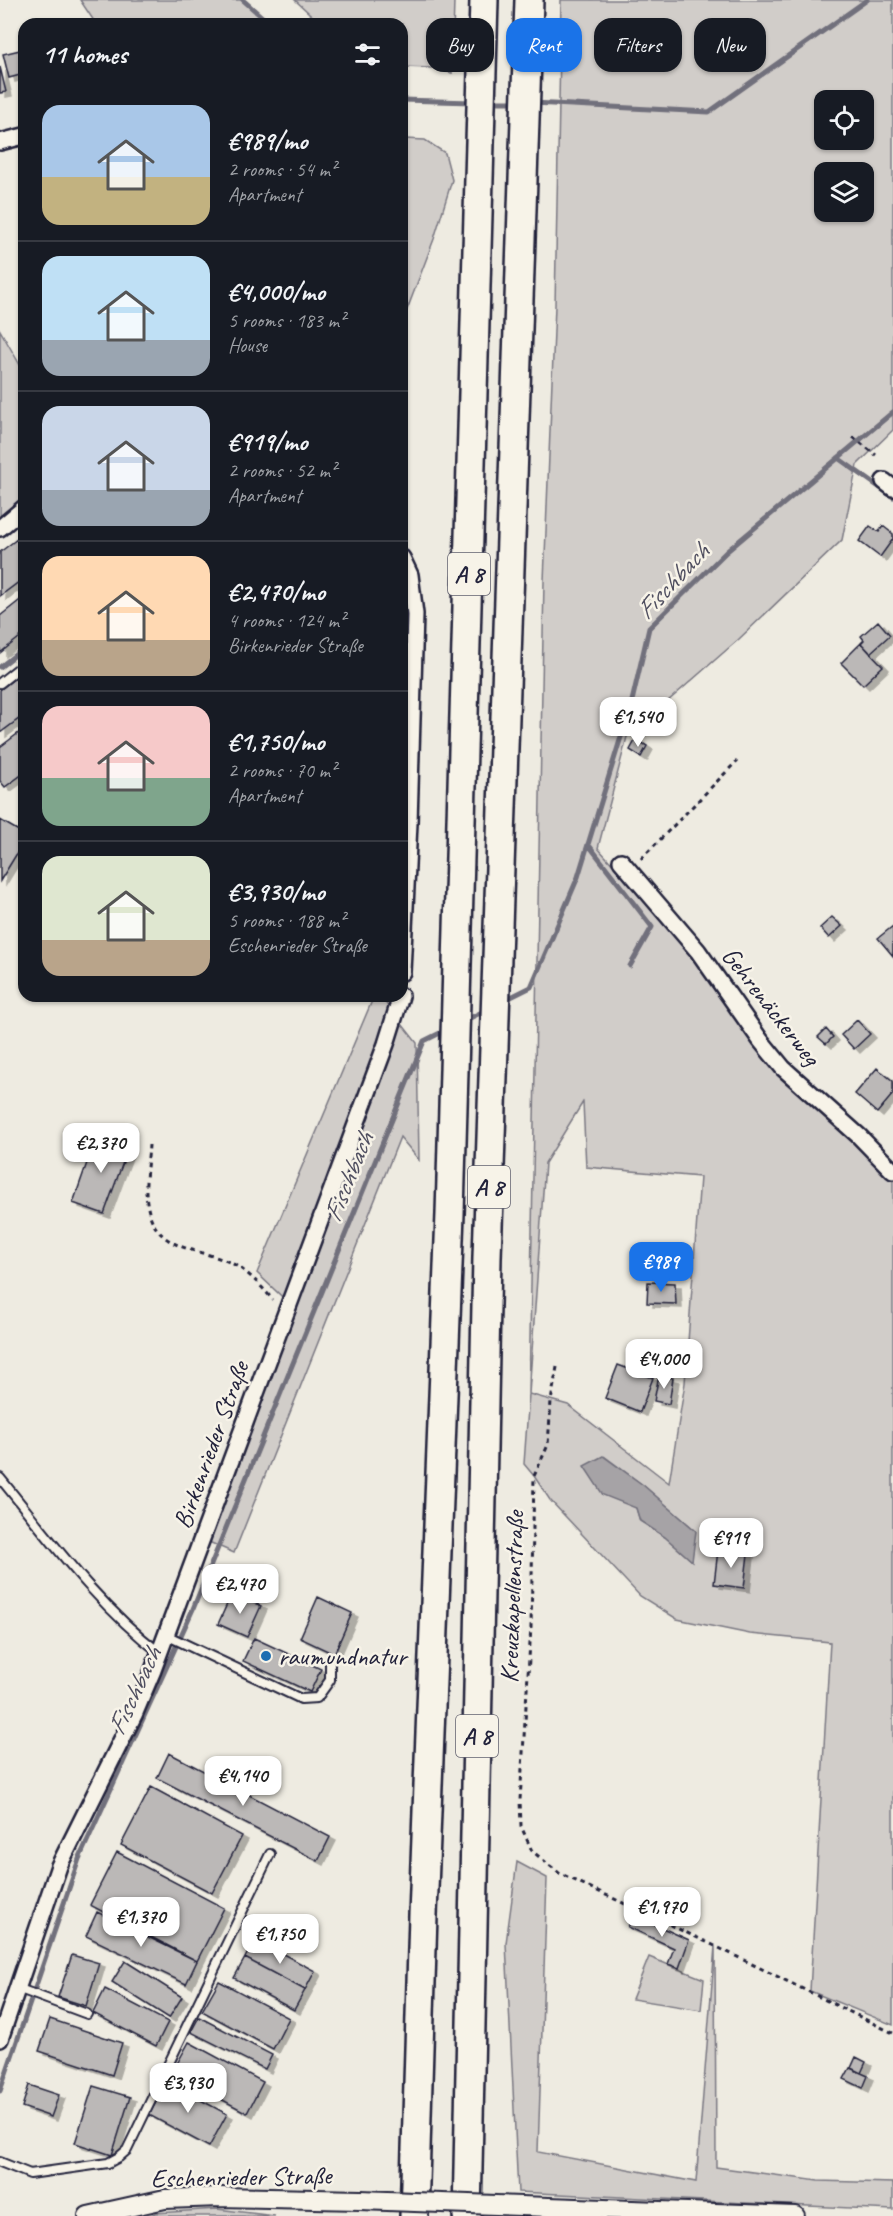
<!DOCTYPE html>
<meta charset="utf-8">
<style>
:root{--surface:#171b24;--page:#20242c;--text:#f1f3f6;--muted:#9ea1a6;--line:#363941;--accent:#1a73e8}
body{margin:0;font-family:Caveat,sans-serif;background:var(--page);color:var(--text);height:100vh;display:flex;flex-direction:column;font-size:22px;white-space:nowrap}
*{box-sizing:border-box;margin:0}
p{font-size:20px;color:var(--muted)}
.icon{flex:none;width:33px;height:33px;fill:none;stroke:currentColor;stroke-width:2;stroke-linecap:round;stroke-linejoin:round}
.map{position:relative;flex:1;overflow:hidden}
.sheet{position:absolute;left:18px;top:18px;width:390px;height:984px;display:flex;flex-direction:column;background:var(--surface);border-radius:18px;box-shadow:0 2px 4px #0004}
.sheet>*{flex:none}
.hud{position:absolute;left:426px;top:18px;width:376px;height:54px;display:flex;gap:12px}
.buttons{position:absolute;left:814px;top:90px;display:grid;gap:12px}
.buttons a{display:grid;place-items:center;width:60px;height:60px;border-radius:12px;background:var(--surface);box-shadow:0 2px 4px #0004;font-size:30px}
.price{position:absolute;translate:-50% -51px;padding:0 14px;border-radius:12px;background:#fff;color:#222;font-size:20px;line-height:39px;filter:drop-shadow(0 2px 3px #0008)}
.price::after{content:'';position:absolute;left:50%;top:36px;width:18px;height:14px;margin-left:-9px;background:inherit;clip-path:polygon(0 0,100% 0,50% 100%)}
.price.selected{background:var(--accent);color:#fff}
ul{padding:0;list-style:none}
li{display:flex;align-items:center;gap:18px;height:150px;padding:0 24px}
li+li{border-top:2px solid var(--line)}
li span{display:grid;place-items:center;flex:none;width:168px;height:120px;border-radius:18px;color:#555}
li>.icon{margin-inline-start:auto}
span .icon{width:72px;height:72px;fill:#fffc;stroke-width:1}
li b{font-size:26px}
h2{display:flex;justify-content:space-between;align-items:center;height:72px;padding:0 24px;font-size:26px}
.chip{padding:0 21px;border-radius:18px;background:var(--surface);box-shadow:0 2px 4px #0004;font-size:21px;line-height:54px}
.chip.selected{background:var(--accent);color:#fff}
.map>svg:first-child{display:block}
.green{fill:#d1cdc9;stroke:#7a7882;stroke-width:1.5;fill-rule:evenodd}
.water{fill:#a6a3a6;stroke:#716f7b;stroke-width:1.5}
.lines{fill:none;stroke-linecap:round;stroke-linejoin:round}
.stream{stroke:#716f7b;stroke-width:5}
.building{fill:#bbb8b7;stroke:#22223b;stroke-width:1.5;filter:url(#shadow)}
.service-casing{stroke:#22223b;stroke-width:12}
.minor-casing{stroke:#22223b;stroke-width:20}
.tertiary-casing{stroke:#22223b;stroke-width:22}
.motorway-casing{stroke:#22223b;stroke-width:32}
.path{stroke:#22223b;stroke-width:3;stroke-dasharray:4.5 4.5;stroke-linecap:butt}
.service{stroke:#f7f3e8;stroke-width:8}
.minor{stroke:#f7f3e8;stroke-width:15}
.tertiary{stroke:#f7f3e8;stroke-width:18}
.motorway{stroke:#f7f3e8;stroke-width:27}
.tertiary-bridge-casing{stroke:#22223b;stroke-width:22;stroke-linecap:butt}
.tertiary-bridge{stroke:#f7f3e8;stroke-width:18}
.poi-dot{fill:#1f6fb2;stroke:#f7f3e8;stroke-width:2}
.labels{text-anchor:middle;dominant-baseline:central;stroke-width:5;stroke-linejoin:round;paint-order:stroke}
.shield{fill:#f7f3e8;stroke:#62616f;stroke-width:1.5}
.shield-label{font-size:24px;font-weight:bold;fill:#22223b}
.street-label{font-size:26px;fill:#22223b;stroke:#f7f3e8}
.poi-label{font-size:26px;fill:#22223b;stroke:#f7f3e8;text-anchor:start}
.water-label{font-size:27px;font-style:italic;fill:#504f60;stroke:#f7f3e8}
</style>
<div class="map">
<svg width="893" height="2216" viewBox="0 0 893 2216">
<defs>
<filter id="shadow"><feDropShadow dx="6" dy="4" stdDeviation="0" flood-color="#0004"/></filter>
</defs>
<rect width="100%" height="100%" fill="#eeebe1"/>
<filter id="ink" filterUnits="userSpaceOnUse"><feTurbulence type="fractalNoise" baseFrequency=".0167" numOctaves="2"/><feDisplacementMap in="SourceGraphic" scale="12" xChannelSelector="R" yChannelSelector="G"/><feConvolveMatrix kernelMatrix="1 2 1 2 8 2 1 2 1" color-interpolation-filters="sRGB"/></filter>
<g filter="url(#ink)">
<path class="green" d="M80,0h163l27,24h-174z
M295,0h159l-2,73 -20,-5 -30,-1v-43h-81z
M561,0h332v430l-36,35 -15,75 -103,99 -112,98 -29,111 295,330v847l-83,-34 20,-349 -80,-8 -73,-15 -37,-23 -90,-96 -16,-24 -10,-12 5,-70 15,-813 11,-275zM825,100h39v40h-39zM825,172h39v40h-39zM583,1102l3,65 114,10 -15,206 -16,100 -101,-78 -39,-11 16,-231zM604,1456l39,29 52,45 -4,30 -26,-23 -25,-16 -4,-13z
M404,139l21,1 20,13 7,27 -18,59 -32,84v-181z
M0,330l24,42v126l-24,20z
M374,996h6l37,47 2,117 -19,-23 -166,416 -25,-11 87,-232 -39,-37z
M517,1862l30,16 -9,274 158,30 19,-236 1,221 102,14 75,2v27l-375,-18 -12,-249z
M649,1957l55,22 -3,31 -69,-11z
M217,2209l58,7h-127l8,-3z"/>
<path class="water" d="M603,1456l40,29 53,46 -4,30 -27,-24 -25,-16 -4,-13 -33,-13 -19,-29z"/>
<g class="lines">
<path class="stream" d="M243,0l27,24
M402,100l70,2
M488,102h29
M533,103l176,9 158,-112
M838,458l55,39
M0,667l24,-19
M588,844l64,83 -22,39
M505,1000l26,-13 47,-110 54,-176 17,-73 77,-76 167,-140
M462,1022l24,-12
M0,2091l79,-232 114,-250 231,-568 22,-11"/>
</g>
<path class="building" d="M24,49v25l-15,4 -6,-24z
M0,67l6,25 -6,1z
M870,526l9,6 4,-6 10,8v5l-13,18 -21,-16z
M17,539l7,9v30l-24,18v-44z
M24,597v37l-24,19v-37z
M878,621l12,14 -20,18 -9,-10 3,-3 -3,-4z
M861,643l22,23 -20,19 -22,-22z
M24,671v44l-24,18v-43z
M24,729v44l-19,14 -5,-6v-34z
M636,739l11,7 -6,11 -11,-7z
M0,820l24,14v8l-24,39z
M832,917l10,9 -13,12 -9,-10z
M893,926v30l-15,-18z
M857,1020l13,14 -16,15 -13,-14z
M826,1029l7,8 -7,7 -8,-7z
M877,1068l16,13v13l-16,19 -22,-19z
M97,1134l32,12 -25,68 -31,-11z
M648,1282l27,1 1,21 -29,-1z
M618,1365l35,13 -13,34 -35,-14z
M659,1375l14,3 -4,26 -15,-3z
M718,1550l30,4 -4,34 -30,-4z
M232,1593l29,13 -14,31 -29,-13z
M318,1597l34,16 -18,41 -34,-16z
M254,1638l67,31 -11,23 -67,-31z
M169,1753l161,84 -12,24 -161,-83z
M151,1787l91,49 -30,57 -91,-48z
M117,1852l107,56 -27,53 -107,-56z
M97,1912l100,49 -11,23 -100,-48z
M634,1915l55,25 -10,28 -11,-4 6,-16 -46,-21z
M255,1939l60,32 -10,19 -60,-32z
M72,1955l27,8 -13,43 -28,-9z
M245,1958l60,32 -11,20 -60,-32z
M125,1961l57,36 -13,21 -57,-36z
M219,1981l70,37 -16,31 -71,-38z
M105,1989l63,33 -12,24 -63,-33z
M199,2017l73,38 -7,14 -74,-37z
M50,2019l72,24 -10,32 -73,-24z
M189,2042l74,40 -16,31 -75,-40z
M856,2057l10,5 -5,11 -10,-5z
M850,2068l18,8 -5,12 -19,-9z
M167,2082l60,32 -18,33 -60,-32z
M29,2085l30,10 -8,22 -29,-10z
M93,2086l37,11 -18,58 -37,-12z"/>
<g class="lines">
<defs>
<path id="service" d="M0,683l24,-19
M0,1478c50,61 97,127 160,175
M166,1635l135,64 16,-1 13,-18v-17
M17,1988l70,26
M0,2162l30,12 78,-11 11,-6 8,-7 143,-296"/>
<path id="minor" d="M0,142l24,-6
M884,481l9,7
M0,528l24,-20
M402,558l8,17 5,39 -6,209 -7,149
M621,861l77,90 63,90 22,27 76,68 34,35
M0,2039l59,-173 75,-151 19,-45 233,-626 15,-48"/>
<path id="tertiary" d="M521,2206l274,10
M88,2216l77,-17 55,-2 140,3"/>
<path id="motorway" d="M414,2216l9,-301 27,-701 34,-1214
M467,2216l20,-959 42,-1257"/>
</defs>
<use href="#service" class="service-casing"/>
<use href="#minor" class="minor-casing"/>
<use href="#tertiary" class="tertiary-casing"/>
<use href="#motorway" class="motorway-casing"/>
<path class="path" d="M853,437l23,18
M641,859l96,-98
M149,1145c-1,18 -5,39 -2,57 7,51 49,44 84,61 18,9 29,22 42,37
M557,1367l-6,34 -3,44 -14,31 -3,151 -11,173 1,26 11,25 27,22 156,73 178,87"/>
<use href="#service" class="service"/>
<use href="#minor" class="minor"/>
<use href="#tertiary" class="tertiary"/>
<use href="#motorway" class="motorway"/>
<defs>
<path id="tertiary-bridge" d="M360,2200l161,6"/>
</defs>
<use href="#tertiary-bridge" class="tertiary-bridge-casing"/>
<use href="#tertiary-bridge" class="tertiary-bridge"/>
</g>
</g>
<circle class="poi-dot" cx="266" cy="1656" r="6"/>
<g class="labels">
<g class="shield">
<rect x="448" y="553" width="42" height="42" rx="4.5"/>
<rect x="468" y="1166" width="42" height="42" rx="4.5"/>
<rect x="456" y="1715" width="42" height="42" rx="4.5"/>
</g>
<g class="shield-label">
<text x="469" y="574">A 8</text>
<text x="489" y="1187">A 8</text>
<text x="477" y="1736">A 8</text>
</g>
<g class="street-label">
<text transform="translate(771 1006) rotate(52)">Gehrenäckerweg</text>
<text transform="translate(211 1445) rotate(-70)">Birkenrieder Straße</text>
<text transform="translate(512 1597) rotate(-88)">Kreuzkapellenstraße</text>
<text transform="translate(241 2177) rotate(-1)">Eschenrieder Straße</text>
</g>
<g class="poi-label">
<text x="278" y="1656">raumundnatur</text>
</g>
<g class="water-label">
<text transform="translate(672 581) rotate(-47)">Fischbach</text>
<text transform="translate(348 1177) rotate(-68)">Fischbach</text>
<text transform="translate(134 1691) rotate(-65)">Fischbach</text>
</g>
</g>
</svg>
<div class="buttons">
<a><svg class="icon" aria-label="locate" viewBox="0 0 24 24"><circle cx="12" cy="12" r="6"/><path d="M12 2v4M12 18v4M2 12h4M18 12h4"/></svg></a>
<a><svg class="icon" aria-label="layers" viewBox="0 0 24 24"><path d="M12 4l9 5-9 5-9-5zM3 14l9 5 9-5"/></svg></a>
</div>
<b class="price" style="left:638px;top:748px">€1,540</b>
<b class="price" style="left:101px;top:1174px">€2,370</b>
<b class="price selected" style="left:661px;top:1293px">€989</b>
<b class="price" style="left:664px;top:1390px">€4,000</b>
<b class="price" style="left:731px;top:1569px">€919</b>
<b class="price" style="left:240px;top:1615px">€2,470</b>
<b class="price" style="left:243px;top:1807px">€4,140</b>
<b class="price" style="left:662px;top:1938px">€1,970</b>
<b class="price" style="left:141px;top:1948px">€1,370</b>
<b class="price" style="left:280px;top:1965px">€1,750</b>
<b class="price" style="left:188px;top:2114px">€3,930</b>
<div class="hud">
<a class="chip">Buy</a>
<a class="chip selected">Rent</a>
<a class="chip">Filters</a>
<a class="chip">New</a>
</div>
<section class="sheet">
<h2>11 homes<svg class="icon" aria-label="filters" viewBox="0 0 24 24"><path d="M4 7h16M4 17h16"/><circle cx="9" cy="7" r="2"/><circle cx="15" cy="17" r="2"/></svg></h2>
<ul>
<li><span style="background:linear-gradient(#a9c7e8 60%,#c2b280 0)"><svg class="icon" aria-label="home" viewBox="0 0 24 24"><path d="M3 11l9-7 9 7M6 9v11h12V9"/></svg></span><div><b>€989/mo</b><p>2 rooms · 54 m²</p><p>Apartment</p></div></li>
<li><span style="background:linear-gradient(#bfe0f5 70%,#9aa5b1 0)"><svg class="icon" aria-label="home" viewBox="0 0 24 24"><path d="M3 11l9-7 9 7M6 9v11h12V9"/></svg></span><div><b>€4,000/mo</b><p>5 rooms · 183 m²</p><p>House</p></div></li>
<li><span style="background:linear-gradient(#c9d6e8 70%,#9aa5b1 0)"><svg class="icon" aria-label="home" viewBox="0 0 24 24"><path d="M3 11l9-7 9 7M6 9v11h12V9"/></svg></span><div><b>€919/mo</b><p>2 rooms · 52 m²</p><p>Apartment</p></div></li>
<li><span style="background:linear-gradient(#ffd9b3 70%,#b9a48a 0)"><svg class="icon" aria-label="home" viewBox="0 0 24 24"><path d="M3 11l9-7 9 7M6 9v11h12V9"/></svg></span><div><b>€2,470/mo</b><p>4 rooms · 124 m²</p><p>Birkenrieder Straße</p></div></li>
<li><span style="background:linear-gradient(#f6c9c9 60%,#7fa58c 0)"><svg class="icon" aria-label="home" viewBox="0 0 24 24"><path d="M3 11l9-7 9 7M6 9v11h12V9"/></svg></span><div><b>€1,750/mo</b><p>2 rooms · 70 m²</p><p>Apartment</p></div></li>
<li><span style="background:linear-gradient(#dfe7d0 70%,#b9a48a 0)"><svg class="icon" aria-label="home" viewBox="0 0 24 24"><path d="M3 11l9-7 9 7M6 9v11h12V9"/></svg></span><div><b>€3,930/mo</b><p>5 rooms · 188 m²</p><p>Eschenrieder Straße</p></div></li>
</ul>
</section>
</div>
